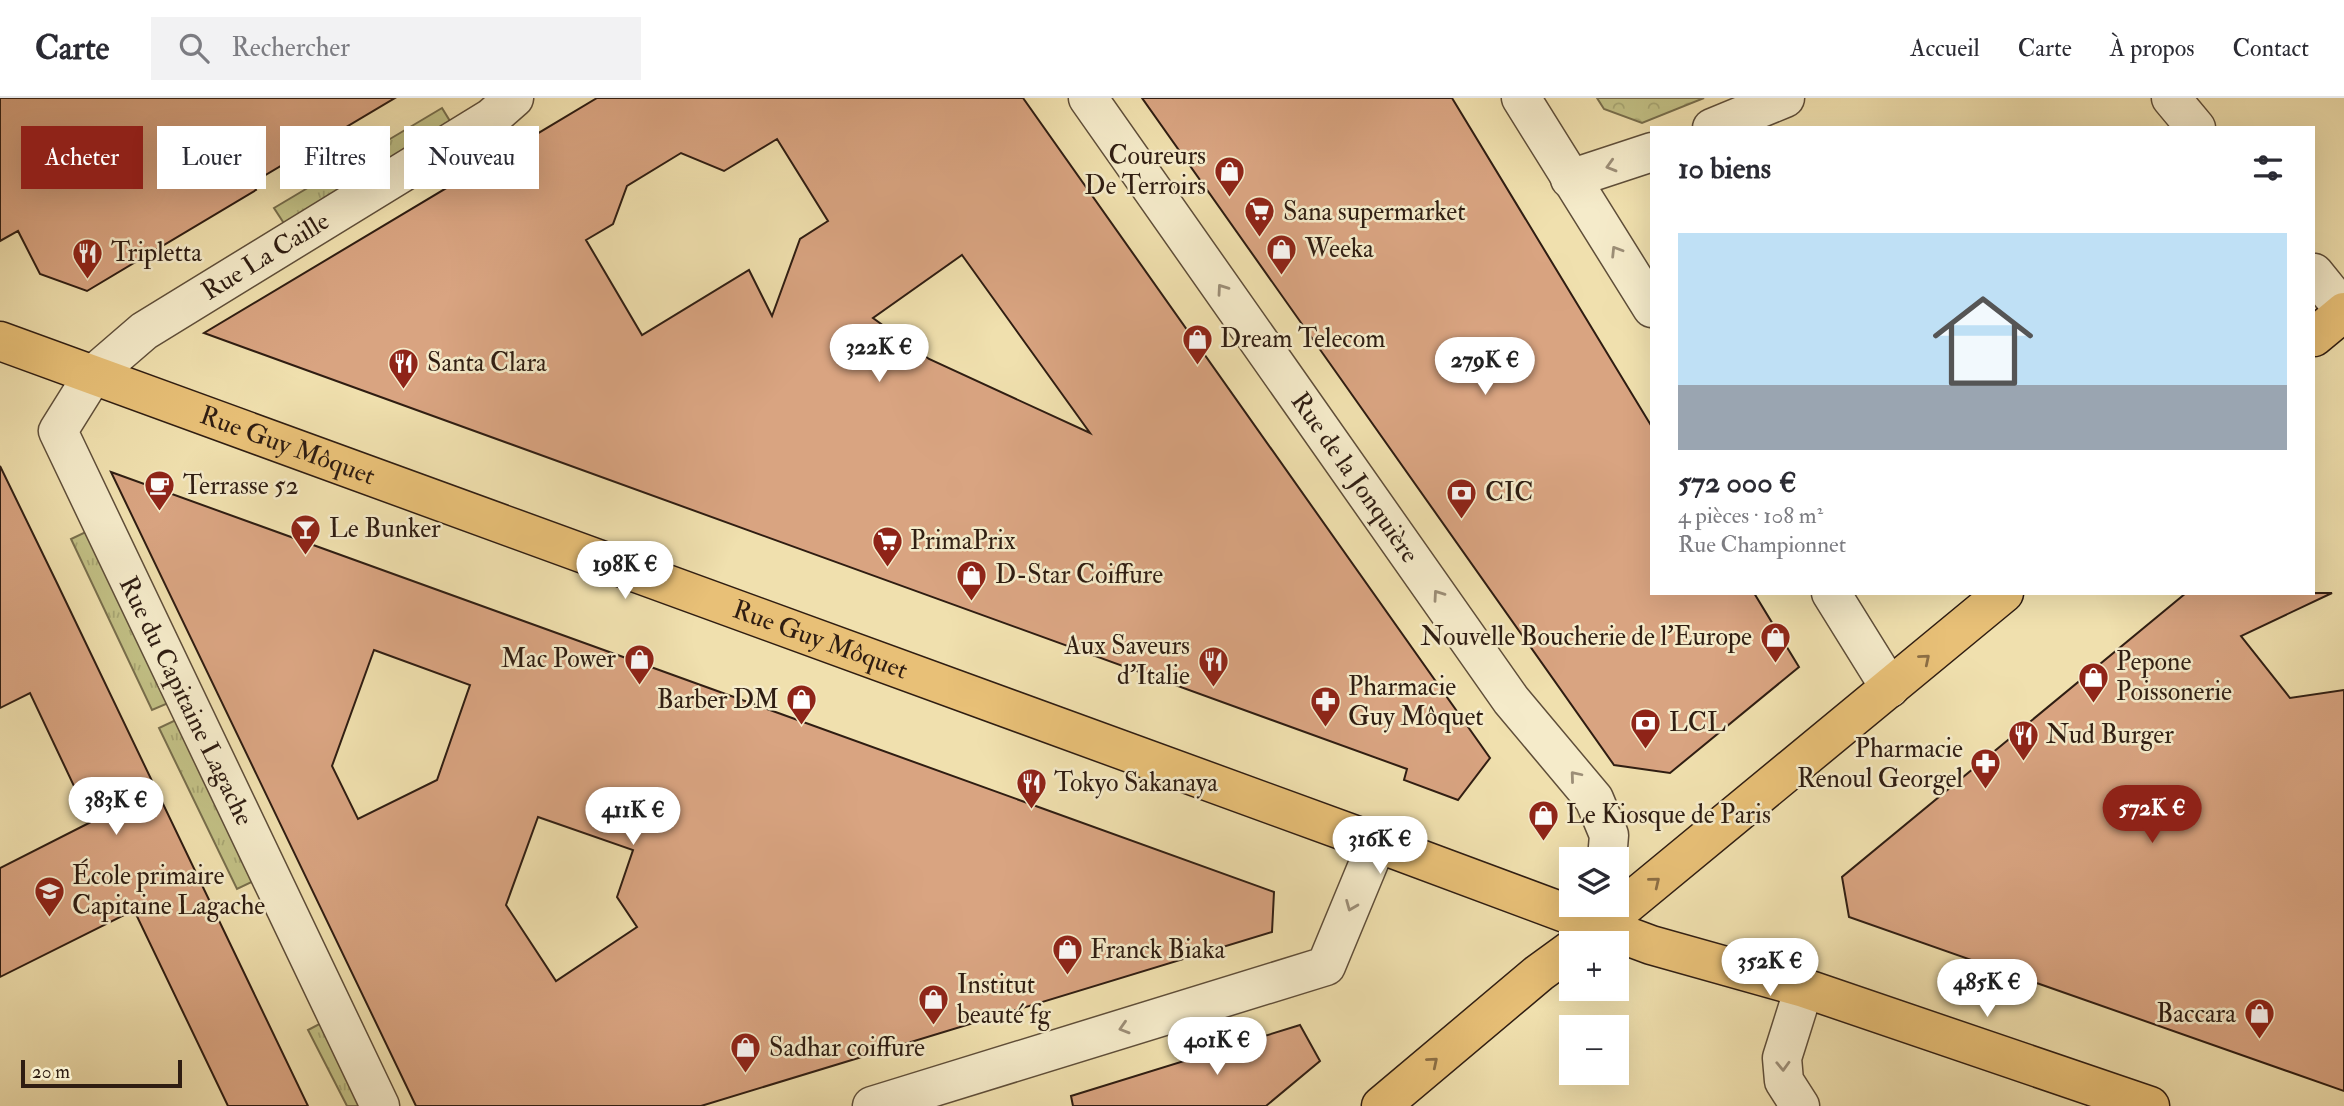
<!DOCTYPE html>
<html lang="fr">
<meta charset="utf-8">
<style>
:root{--surface:#fff;--page:#f2f2f3;--text:#2b2b33;--muted:#7c7c81;--line:#e1e1e2;--accent:#8f2418}
body{margin:0;font-family:"IM FELL Double Pica",serif;background:var(--page);color:var(--text);height:100vh;display:flex;flex-direction:column;font-size:26px;white-space:nowrap}
*{box-sizing:border-box;margin:0}
p{font-size:23px;color:var(--muted)}
.icon{flex:none;width:38px;height:38px;fill:none;stroke:currentColor;stroke-width:2;stroke-linecap:round;stroke-linejoin:round}
.map{position:relative;flex:1;overflow:hidden}
.details{position:absolute;left:1650px;top:28px;width:665px;height:469px;display:flex;flex-direction:column;background:var(--surface);border-radius:0px;box-shadow:0 7px 28px #0002}
.details>*{flex:none}
.hud{position:absolute;left:21px;top:28px;width:665px;height:63px;display:flex;gap:14px}
.tools{position:absolute;left:1559px;top:749px;display:grid;gap:14px}
.tools a{display:grid;place-items:center;width:70px;height:70px;border-radius:0px;background:var(--surface);box-shadow:0 7px 28px #0002;font-size:35px}
.scale{position:absolute;left:21px;bottom:18px;width:161px;box-sizing:border-box;padding-left:7px;border:4px solid #2f1d12;border-top:0;font-size:19px;line-height:24px;white-space:nowrap;color:#2f1d12;-webkit-text-stroke:5px #f5ebca;paint-order:stroke}
.price{position:absolute;translate:-50% -60px;padding:0 16px;border-radius:24px;background:#fff;color:#222;font-size:23px;line-height:46px;filter:drop-shadow(0 2px 4px #0008)}
.price::after{content:'';position:absolute;left:50%;top:42px;width:21px;height:16px;margin-left:-10px;background:inherit;clip-path:polygon(0 0,100% 0,50% 100%)}
.price.selected{background:var(--accent);color:#fff}
ul{padding:0;list-style:none}
li{display:grid;align-content:center;gap:14px;height:371px;padding:0 28px}
li+li{border-top:2px solid var(--line)}
li span{display:grid;place-items:center;height:217px;border-radius:0px;color:#555}
li>.icon{margin-inline-start:auto}
span .icon{width:126px;height:126px;fill:#fffc;stroke-width:1}
li b{font-size:30px}
h2{display:flex;justify-content:space-between;align-items:center;height:84px;padding:0 28px;font-size:30px}
.pill{padding:0 24px;border-radius:0px;background:var(--surface);box-shadow:0 7px 28px #0002;font-size:24px;line-height:63px}
.pill.selected{background:var(--accent);color:#fff}
header{display:flex;align-items:center;gap:42px;box-sizing:border-box;height:98px;padding:0 35px;background:var(--surface);border-bottom:2px solid var(--line)}
header strong{font-size:33px}
nav{display:flex;gap:38px;margin-inline-start:auto;font-size:24px}
.search{width:490px;height:63px;background:var(--page);display:flex;align-items:center;gap:18px;box-sizing:border-box;padding:0 24px;border-radius:0px;color:var(--muted);font-size:26px}
.map>svg:first-child{display:block}
.grass{fill:url(#grass-tufts);stroke:#786e4c;stroke-width:2}
.forest{fill:url(#forest-crowns);stroke:#786e4c;stroke-width:2}
.building{fill:#d9a481;stroke:#2f1d12;stroke-width:2;fill-rule:evenodd}
.lines{fill:none;stroke-linecap:round;stroke-linejoin:round}
.minor-casing{stroke:#5f4e39;stroke-width:41}
.major-casing{stroke:#2f1d12;stroke-width:41}
.minor{stroke:#f5ebca;stroke-width:38}
.major{stroke:#e8c077;stroke-width:38}
.oneway{stroke:#9c8e77}
.oneway2{stroke:#8c6e44}
.labels{text-anchor:middle;dominant-baseline:central;stroke-width:5;stroke-linejoin:round;paint-order:stroke}
.poi-label{font-size:26px;fill:#2f1d12;stroke:#f5ebca;text-anchor:start}
.street-label{font-size:26px;fill:#2f1d12;stroke:#f5ebca}
</style>
<header>
<strong>Carte</strong>
<div class="search"><svg class="icon" aria-label="search" viewBox="0 0 24 24"><circle cx="10" cy="10" r="6"/><path d="M15 15l6 6"/></svg>Rechercher</div>
<nav><a>Accueil</a><a>Carte</a><a>À propos</a><a>Contact</a></nav>
</header>
<div class="map">
<svg width="2344" height="1008" viewBox="0 0 2344 1008">
<defs>
<pattern id="grass-tufts" width="24" height="20" patternUnits="userSpaceOnUse" patternTransform="scale(1.75)"><rect width="24" height="20" fill="#c2c085"/><path d="M3 7l-1-3M5 7V3M7 7l1-3M15 17l-1-3M17 17v-4M19 17l1-3" fill="none" stroke="#a7a572"/></pattern>
<pattern id="forest-crowns" width="20" height="18" patternUnits="userSpaceOnUse" patternTransform="scale(1.75)"><rect width="20" height="18" fill="#c2c085"/><path d="M2 6a3 3 0 1 1 6 0M12 15a3 3 0 1 1 6 0" fill="none" stroke="#a7a572"/></pattern>
</defs>
<rect width="100%" height="100%" fill="#f0e0ae"/>
<filter id="stains"><feTurbulence type="fractalNoise" baseFrequency=".00286" numOctaves="4"/><feColorMatrix values="0 0 0 0 .2 0 0 0 0 .09 0 0 0 0 .02 0 0 0 .5 -.17"/></filter>
<radialGradient id="worn" r=".72"><stop offset=".6" stop-color="#630" stop-opacity="0"/><stop offset="1" stop-color="#630" stop-opacity=".3"/></radialGradient>
<path class="grass" d="M442,10l11,18 -168,99 -11,-17z
M92,431l81,172 -21,9 -81,-171z
M180,620l78,161 -21,10 -78,-161z
M325,923l41,81 -9,4h-10l-39,-76z"/>
<path class="forest" d="M1597,0h107l-62,25 -38,-14z"/>
<path class="building" d="M0,0h395l-143,85 4,7 -169,101 -47,-17 -22,-43 -18,10z
M597,0h426l467,660 -32,42 -54,-20 3,-11 -1203,-436zM777,41l51,82 -28,18 -28,77 -23,-46 -107,65 -56,-95 27,-16 14,-38 54,-33 43,18zM962,157l128,178 -161,-74 -56,-41z
M1142,0h310l200,329v166h102l45,74 -129,106 -56,-8z
M0,368l56,115 252,525h-80l-94,-196 -134,67v-109l91,-46 -61,-129 -30,15z
M111,374l1163,420 -2,40 -571,174h-285zM374,552l96,35 -33,95 -79,39 -26,-53zM538,719l95,33 -16,47 20,30 -81,54 -50,-76z
M2186,495h146l-91,43 49,62 54,-8v401l-495,-174 -7,-40z
M1300,927l20,36 -54,45h-193l-2,-10z"/>
<g class="lines">
<defs>
<g id="minor">
<path id="s1" d="M1088,0l423,602 83,99 15,36 -2,24"/>
<path d="M1521,0l131,210"/>
<path d="M2171,0l25,30"/>
<path d="M1712,30l73,-30"/>
<path d="M1570,81l82,-27"/>
<path d="M2314,175l30,37"/>
<path d="M1831,495l59,95"/>
<path id="s2" d="M380,1008l-322,-675 35,-56 51,-44 347,-213 23,-20"/>
<path d="M872,1008l454,-140 51,-123"/>
<path d="M1800,1008l-16,-25 -2,-23 22,-70"/>
</g>
<g id="major">
<path d="M2314,239l30,-25"/>
<path id="s3" d="M0,243l1377,502 274,102 153,43 346,118"/>
<path d="M1586,840l418,-345"/>
<path d="M1381,1008l158,-133 33,-24"/>
</g>
</defs>
<use href="#minor" class="minor-casing"/>
<use href="#major" class="major-casing"/>
<use href="#minor" class="minor"/>
<use href="#major" class="major"/>
</g>
<defs><path id="oneway-chevron" d="M-2-3.5L2.5 0L-2 3.5" fill="none" stroke-width="1.6" stroke-linecap="round" stroke-linejoin="round" transform="scale(1.75)"/></defs>
<g class="oneway">
<use href="#oneway-chevron" transform="translate(1611 68) rotate(164)"/>
<use href="#oneway-chevron" transform="translate(1616 153) rotate(-122)"/>
<use href="#oneway-chevron" transform="translate(1222 191) rotate(-125)"/>
<use href="#oneway-chevron" transform="translate(1438 497) rotate(-125)"/>
<use href="#oneway-chevron" transform="translate(1575 678) rotate(-130)"/>
<use href="#oneway-chevron" transform="translate(1351 808) rotate(112)"/>
<use href="#oneway-chevron" transform="translate(1124 930) rotate(163)"/>
<use href="#oneway-chevron" transform="translate(1783 968) rotate(88)"/>
</g>
<g class="oneway2">
<use href="#oneway-chevron" transform="translate(1925 561) rotate(-40)"/>
<use href="#oneway-chevron" transform="translate(1655 784) rotate(-39)"/>
<use href="#oneway-chevron" transform="translate(1433 964) rotate(-40)"/>
</g>
<defs>
<symbol id="shop-pin" viewBox="-11 -11 22 30"><path d="M0 17L-7.5 6A9.5 9.5 0 1 1 7.5 6Z" fill="#8f2418" stroke="#f5ebca"/><path d="M-5-2.5h2.3a2.7 3.5 0 0 1 5.4 0H5L5.5 6h-11ZM-1.5-2.5h3a1.5 2.3 0 0 0-3 0Z" fill="#fff"/></symbol>
<symbol id="supermarket-pin" viewBox="-11 -11 22 30"><path d="M0 17L-7.5 6A9.5 9.5 0 1 1 7.5 6Z" fill="#8f2418" stroke="#f5ebca"/><path d="M-6-5.5h2.5l.6 2H6L4.5 2H-2.5L-4.4-4H-6ZM-1.5 3.2a1.3 1.3 0 1 0 .1 0ZM3 3.2a1.3 1.3 0 1 0 .1 0Z" fill="#fff"/></symbol>
<symbol id="restaurant-pin" viewBox="-11 -11 22 30"><path d="M0 17L-7.5 6A9.5 9.5 0 1 1 7.5 6Z" fill="#8f2418" stroke="#f5ebca"/><path d="M-5-6h1v4h1v-4h1v4h1v-4h1v5L-1.5 .5V6h-2V.5L-5-1ZM5-6V6H3V1.5H1.5Q1.5-4 5-6Z" fill="#fff"/></symbol>
<symbol id="cafe-pin" viewBox="-11 -11 22 30"><path d="M0 17L-7.5 6A9.5 9.5 0 1 1 7.5 6Z" fill="#8f2418" stroke="#f5ebca"/><path d="M-5.5-4.5H6V0H3Q3 3.5 0 3.5H-2.5Q-5.5 3.5-5.5 0ZM3-3.2v2h1.7v-2ZM-6 4.5H4V6H-6Z" fill="#fff"/></symbol>
<symbol id="bank-pin" viewBox="-11 -11 22 30"><path d="M0 17L-7.5 6A9.5 9.5 0 1 1 7.5 6Z" fill="#8f2418" stroke="#f5ebca"/><path d="M-6-4H6V4H-6ZM0-2.3a2.3 2.3 0 1 0 0 4.6a2.3 2.3 0 1 0 0-4.6Z" fill="#fff"/></symbol>
<symbol id="bar-pin" viewBox="-11 -11 22 30"><path d="M0 17L-7.5 6A9.5 9.5 0 1 1 7.5 6Z" fill="#8f2418" stroke="#f5ebca"/><path d="M-6-5H6L.8 .8V4.5H3.5V6h-7V4.5H-.8V.8Z" fill="#fff"/></symbol>
<symbol id="pharmacy-pin" viewBox="-11 -11 22 30"><path d="M0 17L-7.5 6A9.5 9.5 0 1 1 7.5 6Z" fill="#8f2418" stroke="#f5ebca"/><path d="M-2-6h4v4h4v4h-4v4h-4v-4h-4v-4h4Z" fill="#fff"/></symbol>
<symbol id="school-pin" viewBox="-11 -11 22 30"><path d="M0 17L-7.5 6A9.5 9.5 0 1 1 7.5 6Z" fill="#8f2418" stroke="#f5ebca"/><path d="M0-5L7-2L0 1L-7-2ZM-4 1L0 2.5L4 1V4Q0 6-4 4Z" fill="#fff"/></symbol>
</defs>
<g fill-rule="evenodd">
<use href="#shop-pin" x="1212" y="56" width="35" height="47"/>
<use href="#supermarket-pin" x="1242" y="96" width="35" height="47"/>
<use href="#shop-pin" x="1264" y="134" width="35" height="47"/>
<use href="#restaurant-pin" x="70" y="138" width="35" height="47"/>
<use href="#shop-pin" x="1180" y="224" width="35" height="47"/>
<use href="#restaurant-pin" x="386" y="248" width="35" height="47"/>
<use href="#cafe-pin" x="142" y="370" width="35" height="47"/>
<use href="#bank-pin" x="1444" y="378" width="35" height="47"/>
<use href="#bar-pin" x="288" y="414" width="35" height="47"/>
<use href="#supermarket-pin" x="870" y="426" width="35" height="47"/>
<use href="#shop-pin" x="954" y="460" width="35" height="47"/>
<use href="#shop-pin" x="1758" y="522" width="35" height="47"/>
<use href="#shop-pin" x="622" y="544" width="35" height="47"/>
<use href="#restaurant-pin" x="1196" y="546" width="35" height="47"/>
<use href="#shop-pin" x="2076" y="562" width="35" height="47"/>
<use href="#shop-pin" x="784" y="584" width="35" height="47"/>
<use href="#pharmacy-pin" x="1308" y="586" width="35" height="47"/>
<use href="#bank-pin" x="1628" y="608" width="35" height="47"/>
<use href="#restaurant-pin" x="2006" y="620" width="35" height="47"/>
<use href="#pharmacy-pin" x="1968" y="648" width="35" height="47"/>
<use href="#restaurant-pin" x="1014" y="668" width="35" height="47"/>
<use href="#shop-pin" x="1526" y="700" width="35" height="47"/>
<use href="#school-pin" x="32" y="776" width="35" height="47"/>
<use href="#shop-pin" x="1050" y="834" width="35" height="47"/>
<use href="#shop-pin" x="916" y="884" width="35" height="47"/>
<use href="#shop-pin" x="2242" y="898" width="35" height="47"/>
<use href="#shop-pin" x="728" y="932" width="35" height="47"/>
</g>
<g class="labels">
<g class="poi-label">
<text x="1206" y="58" text-anchor="end">Coureurs<tspan x="1206" dy="30">De Terroirs</tspan></text>
<text x="1283" y="114">Sana supermarket</text>
<text x="1305" y="151">Weeka</text>
<text x="111" y="155">Tripletta</text>
<text x="1220" y="241">Dream Telecom</text>
<text x="427" y="265">Santa Clara</text>
<text x="183" y="388">Terrasse 52</text>
<text x="1485" y="395">CIC</text>
<text x="329" y="431">Le Bunker</text>
<text x="910" y="443">PrimaPrix</text>
<text x="995" y="477">D-Star Coiffure</text>
<text x="1752" y="539" text-anchor="end">Nouvelle Boucherie de l'Europe</text>
<text x="1190" y="548" text-anchor="end">Aux Saveurs<tspan x="1190" dy="30">d'Italie</tspan></text>
<text x="616" y="561" text-anchor="end">Mac Power</text>
<text x="2116" y="564">Pepone<tspan x="2116" dy="30">Poissonerie</tspan></text>
<text x="1348" y="589">Pharmacie<tspan x="1348" dy="30">Guy Môquet</tspan></text>
<text x="779" y="602" text-anchor="end">Barber DM</text>
<text x="1669" y="625">LCL</text>
<text x="2046" y="637">Nud Burger</text>
<text x="1963" y="651" text-anchor="end">Pharmacie<tspan x="1963" dy="30">Renoul Georgel</tspan></text>
<text x="1054" y="685">Tokyo Sakanaya</text>
<text x="1566" y="717">Le Kiosque de Paris</text>
<text x="72" y="778">École primaire<tspan x="72" dy="30">Capitaine Lagache</tspan></text>
<text x="1090" y="852">Franck Biaka</text>
<text x="957" y="887">Institut<tspan x="957" dy="30">beauté fg</tspan></text>
<text x="2236" y="916" text-anchor="end">Baccara</text>
<text x="769" y="950">Sadhar coiffure</text>
</g>
<g class="street-label">
<text stroke="none"><textPath href="#s2" startOffset="1024">Rue La Caille</textPath></text>
<text stroke="none"><textPath href="#s3" startOffset="306">Rue Guy Môquet</textPath></text>
<text stroke="none"><textPath href="#s1" startOffset="464">Rue de la Jonquière</textPath></text>
<text stroke="none"><textPath href="#s3" startOffset="873">Rue Guy Môquet</textPath></text>
<text transform="translate(186 603) rotate(64)">Rue du Capitaine Lagache</text>
</g>
</g>
<rect width="100%" height="100%" filter="url(#stains)"/>
<rect width="100%" height="100%" fill="url(#worn)"/>
</svg>
<div class="tools">
<a><svg class="icon" aria-label="layers" viewBox="0 0 24 24"><path d="M12 4l9 5-9 5-9-5zM3 14l9 5 9-5"/></svg></a>
<a>+</a>
<a>−</a>
</div>
<div class="scale">20 m</div>
<b class="price" style="left:879px;top:286px">322K €</b>
<b class="price" style="left:1485px;top:299px">279K €</b>
<b class="price" style="left:625px;top:503px">198K €</b>
<b class="price" style="left:116px;top:739px">383K €</b>
<b class="price selected" style="left:2152px;top:747px">572K €</b>
<b class="price" style="left:633px;top:749px">411K €</b>
<b class="price" style="left:1380px;top:778px">316K €</b>
<b class="price" style="left:1770px;top:900px">352K €</b>
<b class="price" style="left:1987px;top:921px">485K €</b>
<b class="price" style="left:1217px;top:979px">401K €</b>
<div class="hud">
<a class="pill selected">Acheter</a>
<a class="pill">Louer</a>
<a class="pill">Filtres</a>
<a class="pill">Nouveau</a>
</div>
<section class="details">
<h2>10 biens<svg class="icon" aria-label="filters" viewBox="0 0 24 24"><path d="M4 7h16M4 17h16"/><circle cx="9" cy="7" r="2"/><circle cx="15" cy="17" r="2"/></svg></h2>
<ul>
<li><span style="background:linear-gradient(#bfe0f5 70%,#9aa5b1 0)"><svg class="icon" aria-label="home" viewBox="0 0 24 24"><path d="M3 11l9-7 9 7M6 9v11h12V9"/></svg></span><div><b>572 000 €</b><p>4 pièces · 108 m²</p><p>Rue Championnet</p></div></li>
</ul>
</section>
</div>
